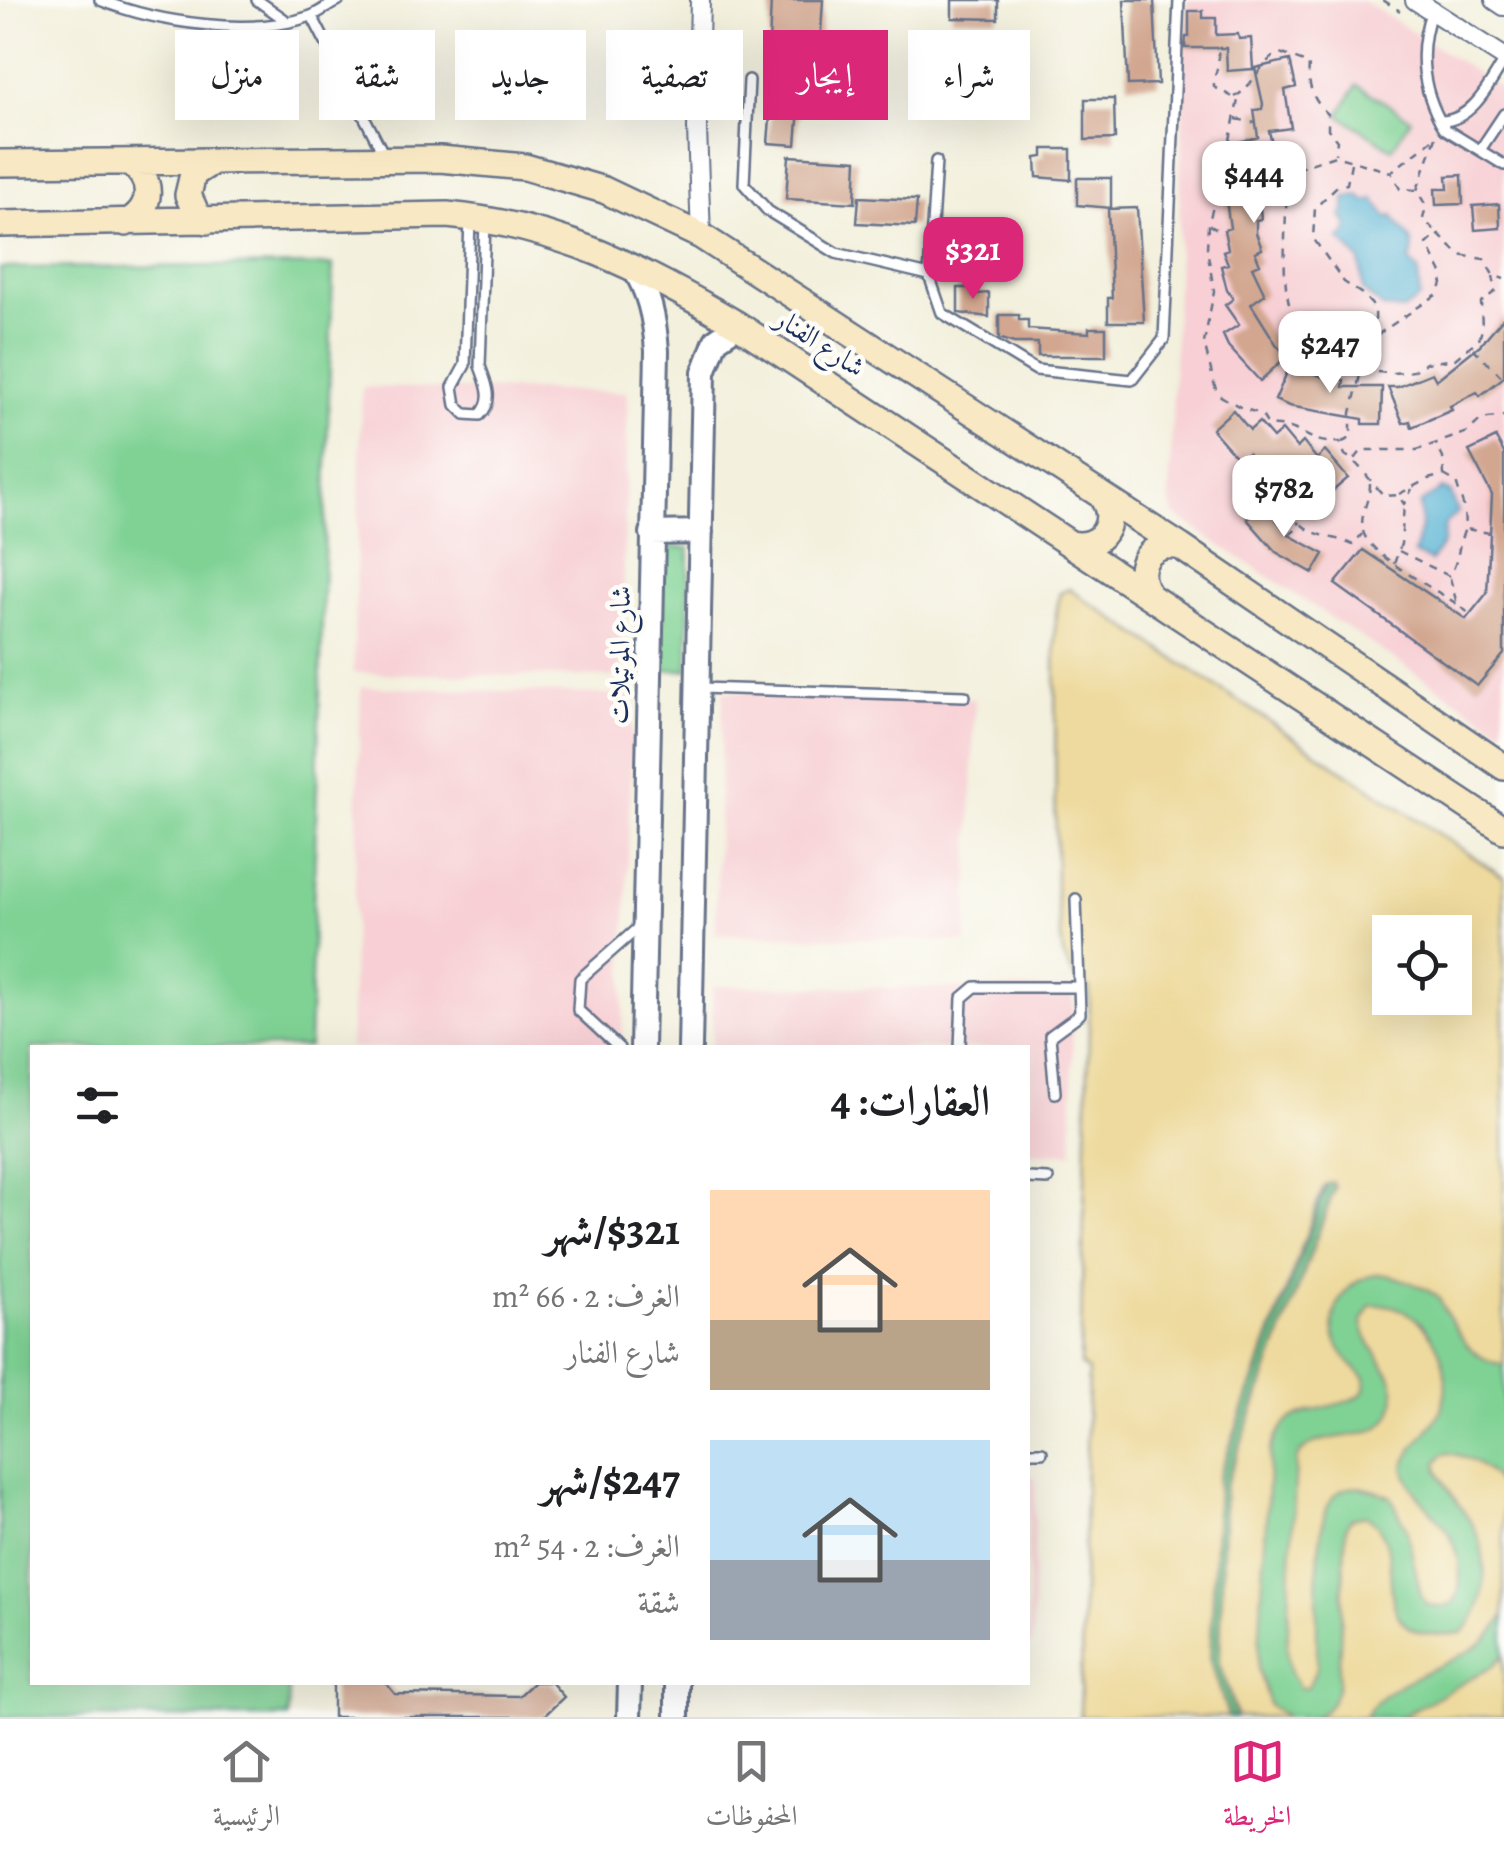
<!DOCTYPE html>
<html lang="ar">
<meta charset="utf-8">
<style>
:root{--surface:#fff;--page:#f2f2f2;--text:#202124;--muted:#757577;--line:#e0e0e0;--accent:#db2777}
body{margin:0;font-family:Alegreya,Amiri,serif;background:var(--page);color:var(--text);direction:rtl;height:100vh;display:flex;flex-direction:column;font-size:38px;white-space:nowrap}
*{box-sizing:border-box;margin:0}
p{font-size:32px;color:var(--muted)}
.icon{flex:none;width:55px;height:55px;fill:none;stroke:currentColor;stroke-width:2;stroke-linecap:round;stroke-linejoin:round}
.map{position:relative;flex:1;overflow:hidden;direction:ltr}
.details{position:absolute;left:30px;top:1045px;width:1000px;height:640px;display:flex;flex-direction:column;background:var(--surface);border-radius:0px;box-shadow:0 10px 40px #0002;direction:rtl}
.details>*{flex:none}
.hud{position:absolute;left:30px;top:30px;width:1000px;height:90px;direction:rtl;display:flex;gap:20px}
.fabs{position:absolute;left:1372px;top:915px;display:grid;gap:20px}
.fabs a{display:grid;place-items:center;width:100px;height:100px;border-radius:0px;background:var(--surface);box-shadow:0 10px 40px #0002;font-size:50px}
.price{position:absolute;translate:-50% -85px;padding:0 22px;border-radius:20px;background:#fff;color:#222;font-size:32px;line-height:65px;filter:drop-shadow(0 2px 5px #0008)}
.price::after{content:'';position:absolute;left:50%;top:60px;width:30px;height:22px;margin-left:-15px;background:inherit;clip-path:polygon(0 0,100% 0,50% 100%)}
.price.selected{background:var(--accent);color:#fff}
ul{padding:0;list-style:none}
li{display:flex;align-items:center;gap:30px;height:250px;padding:0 40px}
li span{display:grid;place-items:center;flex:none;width:280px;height:200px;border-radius:0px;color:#555}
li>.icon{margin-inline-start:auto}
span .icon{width:120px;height:120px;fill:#fffc;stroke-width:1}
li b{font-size:42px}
h2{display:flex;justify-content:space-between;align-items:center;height:120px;padding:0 40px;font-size:42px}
.tag{padding:0 35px;border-radius:0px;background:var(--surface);box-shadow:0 10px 40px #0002;font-size:35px;line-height:90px}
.tag.selected{background:var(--accent);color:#fff}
.dock{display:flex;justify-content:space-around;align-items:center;height:140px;border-top:2px solid var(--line);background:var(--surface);font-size:28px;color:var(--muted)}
.dock a{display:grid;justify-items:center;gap:5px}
.dock .selected{color:var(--accent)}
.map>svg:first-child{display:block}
.built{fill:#f7cfd4}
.green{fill:#7fd294;stroke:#4d8079;stroke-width:2.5}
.forest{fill:#67b47e;stroke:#41726e;stroke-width:2.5}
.sand{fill:#eeda9e;stroke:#84847e;stroke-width:2.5;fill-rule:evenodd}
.water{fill:#56b2d4;stroke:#387099;stroke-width:2.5}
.building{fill:#d2a68f}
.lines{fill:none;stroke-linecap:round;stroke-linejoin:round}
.service-casing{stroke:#67738a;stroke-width:14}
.minor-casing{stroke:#67738a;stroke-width:22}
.tertiary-casing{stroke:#67738a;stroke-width:28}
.secondary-casing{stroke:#67738a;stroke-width:30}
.path{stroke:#67738a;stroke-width:2.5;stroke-dasharray:8 8;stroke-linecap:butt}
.service{stroke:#fff;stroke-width:9}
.minor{stroke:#fff;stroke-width:18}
.tertiary{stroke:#fff;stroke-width:22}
.secondary{stroke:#f8e8c3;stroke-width:25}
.labels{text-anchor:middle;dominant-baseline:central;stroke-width:9;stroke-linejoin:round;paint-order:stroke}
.street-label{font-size:28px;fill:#1b2f5e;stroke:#fdfcf7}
</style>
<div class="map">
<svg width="1504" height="1717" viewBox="0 0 1504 1717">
<rect width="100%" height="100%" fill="#fdfcf7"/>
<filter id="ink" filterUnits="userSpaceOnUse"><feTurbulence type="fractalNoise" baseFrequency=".01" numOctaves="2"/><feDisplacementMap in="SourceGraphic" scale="20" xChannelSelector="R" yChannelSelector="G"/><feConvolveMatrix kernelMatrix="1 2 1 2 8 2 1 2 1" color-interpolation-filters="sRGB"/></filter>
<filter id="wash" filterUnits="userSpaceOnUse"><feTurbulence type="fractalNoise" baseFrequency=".0048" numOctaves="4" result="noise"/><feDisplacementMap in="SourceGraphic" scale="40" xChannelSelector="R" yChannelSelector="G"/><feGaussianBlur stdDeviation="2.25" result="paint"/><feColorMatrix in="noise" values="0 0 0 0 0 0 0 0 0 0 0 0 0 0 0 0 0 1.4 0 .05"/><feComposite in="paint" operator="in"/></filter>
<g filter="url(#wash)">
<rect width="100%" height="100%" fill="#f3f0dd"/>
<path class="built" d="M1187,0h175l142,90v641l-330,-216 -5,-16z
M362,387l266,5 -7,285 -268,-4z
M361,687l272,8 -11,352 -272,1z
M723,691l252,8 -8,243 -252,-8z
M713,986l360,3 -1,164h-44v-105h-316z
M1028,1476h8l-4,169h-4z"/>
<path class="green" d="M1357,85l54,34 -19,30 -53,-34z
M333,265l-24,782 -277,1v634l257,1 -1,34h-288v-1449z
M663,547l26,1 -1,122h-27z
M1504,1116v601h-302l-4,-252 116,-302z"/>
<path class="forest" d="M1328,1181l5,1 2,6 -110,300 -5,175 17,54h-9l-18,-58 8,-181z"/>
<path class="sand" d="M1069,589l435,288v488c-34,-6 -43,-27 -59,-54 -2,-5 -4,-10 -7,-14 -10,-8 -31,-16 -43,-20 -34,-11 -67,21 -61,57 4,17 19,33 31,44 0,5 2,11 -2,15 -13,13 -52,14 -70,25 -12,7 -18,19 -23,32l-12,218 11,37 18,12h-50l-17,-54 5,-175 110,-300 -2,-6 -9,3 -106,293 -8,181 18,58h-148l8,-346 -8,-6 10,-376 -16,-13 -11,-21 -7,-60 -1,-274 5,-28zM1390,932h65v66h-65z
M1386,1305c44,7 71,63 55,104 -8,22 -31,35 -37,58 11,45 57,51 56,110 -1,8 0,16 -5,23 -7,9 -19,8 -29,4l-5,-9 -15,-68 -15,-30c-17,-8 -44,-17 -58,0 -21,26 -15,133 -16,170l-9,20 -9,1 -8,-16 -4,-23 9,-189c18,-38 84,-8 97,-52 10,-37 -28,-55 -31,-87l9,-15z
M1448,1453c22,3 48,19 55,41 1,21 1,92 1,119 -18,54 -112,54 -139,104h-53c18,-6 21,-14 26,-32l8,-159 5,-7 14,-4c56,31 -17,134 97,118 27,-25 28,-76 11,-107 -11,-18 -25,-35 -35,-55l-1,-8 5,-8z
M1504,1655v62h-104l92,-50z"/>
<path class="water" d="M1359,196l7,6 8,-3 13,18 6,-1c9,19 28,21 16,46l9,8 2,28 -17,12 -19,-2 -21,-17 -3,-30 -20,-22 7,-6v-10l-6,-7 4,-4v-14z
M1442,489l9,4 7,19 -13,12 -2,19 -12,18 -17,-7 7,-27 -1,-23z"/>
<g id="blocks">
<path class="building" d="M771,0h52l-3,47 -51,-1z
M952,0h46v19l-46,-1z
M1124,0h30l4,84 -30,1z
M1189,11h14v7h13v17l22,-1 1,5 12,-1 2,31 -26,2 -1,-23h-41l1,-11h3z
M1290,60l6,27 -11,3 6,38 -22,3 4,17 -6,1 3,12 -12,3 5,22 -5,1 3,32 -5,1v13l6,16 -7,3 5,12 -8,3 13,27 -14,10 25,40 11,12 -27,25 -32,-35 -5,-11 16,-10 -14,-20 8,-6 -6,-9 -6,-24 7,-2 -5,-13 5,-2 -4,-19 6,-2 -4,-28 9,-3 -4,-14 9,-2 -5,-21 8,-2 -4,-16 19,-5 -4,-27 8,-1 1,-5 -8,-36z
M773,81l28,2 -5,62 -28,-2z
M1085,99h29l1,40 -30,1z
M1043,149h28v31l-34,-3 -1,-19 7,-1z
M789,156l68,4 -2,43 -69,-4z
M1462,175l1,29 -27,1 -1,-16h13l-1,-13z
M1077,178h34v30l-34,-3z
M859,197l58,3 -2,26 -58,-3z
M1499,204l1,24 -25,2 -2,-24z
M1137,208l7,114h-36v-24h4l-4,-89z
M939,246h18v5h11v23l-31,-1z
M958,288h20v6l11,-1v24l-31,-4z
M999,315h20v5h9v9l61,4v-5h17v28h-68v-13h-24l-15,-5z
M1504,317v60l-24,19 -3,-4 -27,14 2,4 -40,17 -2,-6 -7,2 -15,-36h10l34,-14 4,7 44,-35z
M1291,363l30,13 23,4 -1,7h39l-1,37h-18v-5l-74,-13 -14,-6z
M1233,410l17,20 9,-8 14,16 9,-8 15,18 6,-6 14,17 8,-8 23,27 -20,17 -9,-11 -9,7 -16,-19 -7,6 -14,-16 -10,8 -15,-17 -8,8 -28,-32z
M1496,438l8,15v201l-27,32 -142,-102 28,-34 103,69 21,-26 5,-98 -23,-44z
M1263,504l26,31 35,19 -11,19 -37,-21 -29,-33z
M333,1682h52l10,12 124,2 15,-14h17l13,15 -21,20h-210z"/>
</g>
</g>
<g filter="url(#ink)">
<use href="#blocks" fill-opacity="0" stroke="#67738a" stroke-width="2.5"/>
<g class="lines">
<defs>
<path id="service" d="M100,0c57,23 152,37 211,16 9,-4 19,-11 28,-16
M257,0l27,19
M1432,10c-14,38 -11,75 8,111 31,1 50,-37 64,-60
M312,16l72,139
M749,80l-5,104 24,27 68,42 93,22
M1440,121l5,8 59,36
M1480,150l24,-36
M936,161l-7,114 13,38 94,57 96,10 32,-41 15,-339
M470,220l-5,145 -12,22 3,18 9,9 15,1c15,-15 6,-32 0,-49l5,-144
M700,688l265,8
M619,1048l-41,-38 2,-31 59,-52
M960,1048l2,-50 13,-11h104
M1055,1093l-5,-57 30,-22 -4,-115
M1028,1178l20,1
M1028,1452h14"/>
<path id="minor" d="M700,0l-3,129 4,107
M1415,0l89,57
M1495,0l9,6"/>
<path id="tertiary" d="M633,268c17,24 22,54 24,83l-15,697
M652,533l49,-1
M690,1048l14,-676 12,-32 22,-15
M629,1717l1,-35
M677,1717v-35"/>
<path id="secondary" d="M0,163l440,-4 85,8 79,23 97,46 480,311 323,220
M207,221l-10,-6 -9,-20 5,-21 19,-12
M126,223c28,-15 28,-44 3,-61
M0,224l447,-9c110,10 197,54 291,110l766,505
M1071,544c30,6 48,-22 31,-47
M1149,595c-19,-26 1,-56 32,-48"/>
</defs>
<use href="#service" class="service-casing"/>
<use href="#minor" class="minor-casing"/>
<use href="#tertiary" class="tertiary-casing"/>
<use href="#secondary" class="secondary-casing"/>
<path class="path" d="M1383,0l17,11
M1218,52c3,13 -5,22 -4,35l24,13 -8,40 -14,32v24l-8,29 -1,24 7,42 -10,52 13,51 25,14 19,6 7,11c7,1 19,1 25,4 18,8 26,15 47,13l5,13c16,9 26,29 40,41l13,-1 6,9 8,-15
M1235,97c20,-12 24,-35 45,-44l29,11c-2,21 4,37 19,50v15l9,12 -2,13
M1236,119l19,4
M1436,137l-19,53 9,16 -3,13 14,14
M1224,158h11
M1351,163l-4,21 -10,2 -22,22 -2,30 31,44 18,12 13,14c1,25 -2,40 -25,52 -11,-8 -24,-11 -35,-18 -48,-27 -23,-123 -30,-170l50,-16 56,16
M1221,165l10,11
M1416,190l-16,-1 -9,-17 41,-32
M1217,196l11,-1
M1209,225l14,8
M1377,335l62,-42 5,-16 -17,-33 11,-10 21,21 25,4 9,16 11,4
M1473,348l31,31
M1361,371l32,2 20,-2 13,-8 29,-4 24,-20 3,-9 -1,-28 15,-11 -3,-15
M1342,442l9,-4v-25l10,-42 -10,-10
M1355,459l7,-9h55l51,-18 13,-13 23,-3
M1444,475l12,7 8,26 1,21 25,4
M1370,484c0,16 -11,31 -7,47 5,24 72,58 94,73
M1399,494l29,-15 16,-4 -1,-17 -7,-14
M1270,505l30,19
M1289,535l13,-10c16,13 33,11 51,20l9,-11
M1399,551l50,25c11,-16 8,-30 16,-47
M1394,564l7,-20 3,-39
M1450,578l7,26 13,10"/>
<use href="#service" class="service"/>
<use href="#minor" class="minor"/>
<use href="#tertiary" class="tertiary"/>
<use href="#secondary" class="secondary"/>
</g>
</g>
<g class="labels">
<g class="street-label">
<text transform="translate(820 343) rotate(33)">شارع الفنار</text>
<text transform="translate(620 655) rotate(-89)">شارع الموتيلات</text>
</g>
</g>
</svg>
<div class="fabs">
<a><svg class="icon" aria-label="locate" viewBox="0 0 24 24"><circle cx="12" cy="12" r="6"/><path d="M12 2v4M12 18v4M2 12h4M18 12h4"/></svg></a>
</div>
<b class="price" style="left:1254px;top:226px">$444</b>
<b class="price selected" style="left:973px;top:302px">$321</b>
<b class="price" style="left:1330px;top:396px">$247</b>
<b class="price" style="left:1284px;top:540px">$782</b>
<div class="hud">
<a class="tag">شراء</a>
<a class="tag selected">إيجار</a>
<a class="tag">تصفية</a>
<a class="tag">جديد</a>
<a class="tag">شقة</a>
<a class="tag">منزل</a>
</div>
<section class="details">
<h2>العقارات: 4<svg class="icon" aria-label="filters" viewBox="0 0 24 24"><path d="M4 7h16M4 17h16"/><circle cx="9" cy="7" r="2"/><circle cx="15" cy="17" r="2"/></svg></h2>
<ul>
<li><span style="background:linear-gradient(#ffd9b3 65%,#b9a48a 0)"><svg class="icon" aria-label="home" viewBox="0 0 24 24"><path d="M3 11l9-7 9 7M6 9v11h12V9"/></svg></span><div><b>$321/شهر</b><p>الغرف: 2 · 66 m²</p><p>شارع الفنار</p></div></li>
<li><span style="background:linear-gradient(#bfe0f5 60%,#9aa5b1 0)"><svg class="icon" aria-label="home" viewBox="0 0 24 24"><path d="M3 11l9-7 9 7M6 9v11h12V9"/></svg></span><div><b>$247/شهر</b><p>الغرف: 2 · 54 m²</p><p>شقة</p></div></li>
</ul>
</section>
</div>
<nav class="dock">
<a class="selected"><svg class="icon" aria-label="map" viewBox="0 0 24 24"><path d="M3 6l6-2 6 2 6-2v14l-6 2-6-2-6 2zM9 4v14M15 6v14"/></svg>الخريطة</a>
<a><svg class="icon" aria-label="saved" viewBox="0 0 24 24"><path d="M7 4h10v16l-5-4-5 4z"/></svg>المحفوظات</a>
<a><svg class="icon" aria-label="home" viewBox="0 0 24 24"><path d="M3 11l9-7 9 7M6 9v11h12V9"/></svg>الرئيسية</a>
</nav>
